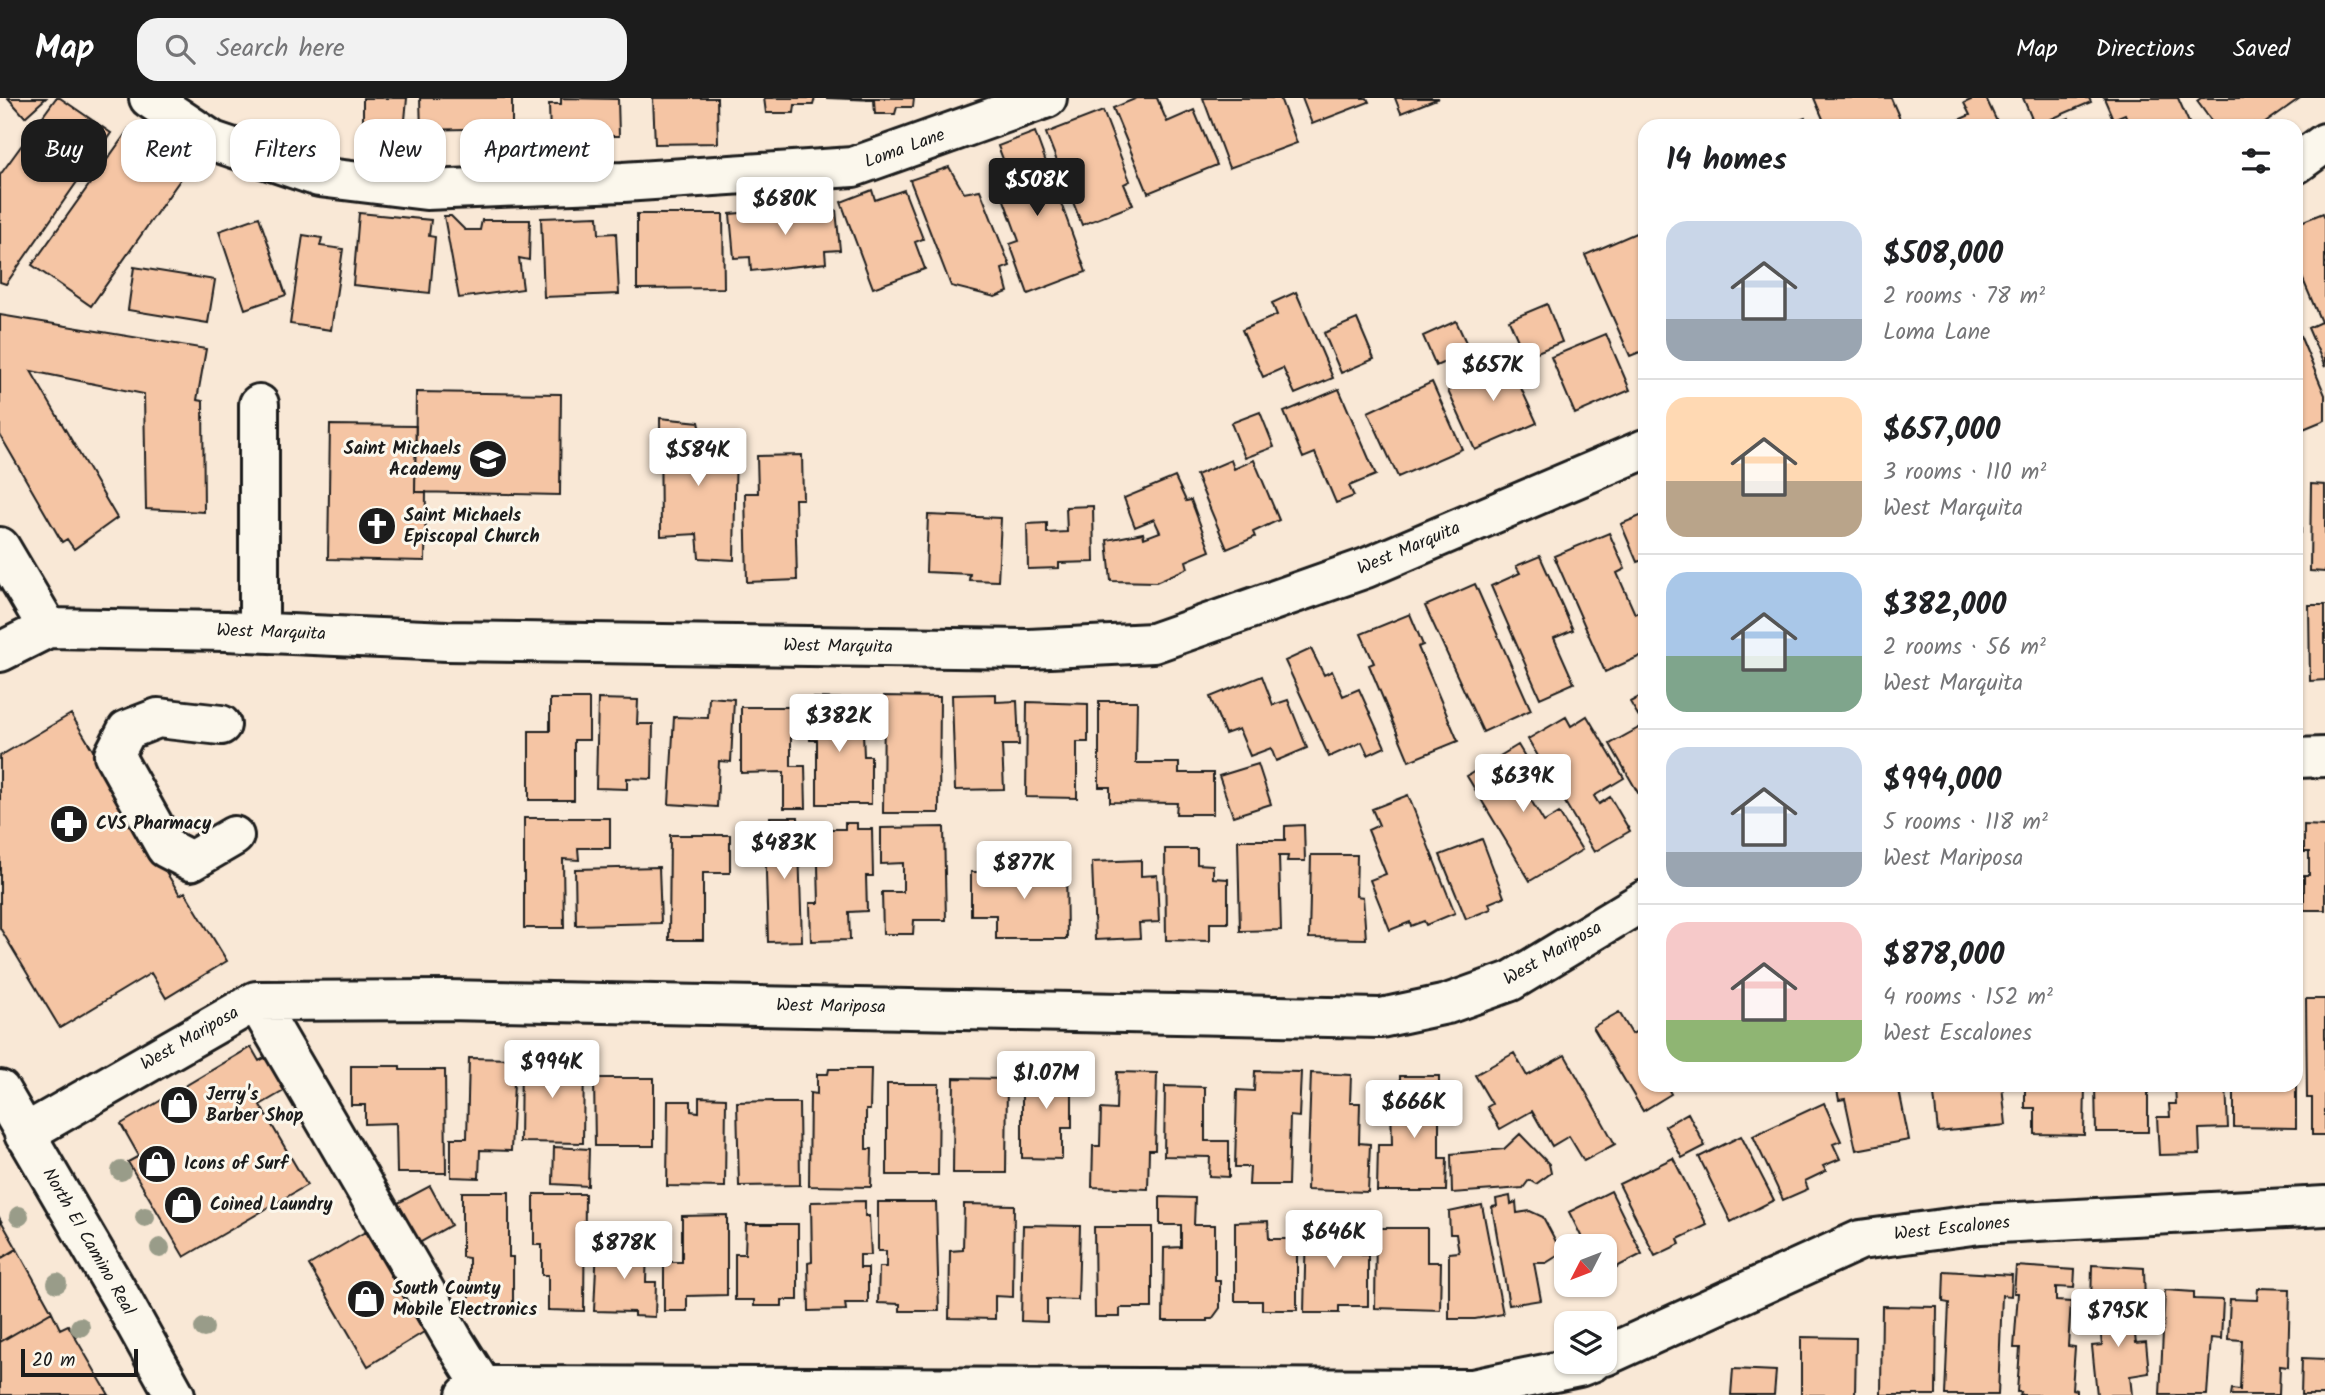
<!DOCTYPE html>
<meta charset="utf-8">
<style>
:root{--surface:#fff;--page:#f2f2f2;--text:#202124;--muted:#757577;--line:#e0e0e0;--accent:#1c1c1c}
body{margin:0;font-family:Kalam,sans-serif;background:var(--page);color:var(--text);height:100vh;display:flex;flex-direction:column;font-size:26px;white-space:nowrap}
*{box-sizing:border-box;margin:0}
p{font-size:23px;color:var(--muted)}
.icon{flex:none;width:38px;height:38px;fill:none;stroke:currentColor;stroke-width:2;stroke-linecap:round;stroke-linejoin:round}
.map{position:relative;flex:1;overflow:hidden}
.side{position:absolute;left:1638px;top:21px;width:665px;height:973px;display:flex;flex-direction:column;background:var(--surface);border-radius:21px;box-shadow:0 2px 5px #0004}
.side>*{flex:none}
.guide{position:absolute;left:21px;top:21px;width:665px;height:63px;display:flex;gap:14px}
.needle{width:46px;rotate:228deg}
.fabs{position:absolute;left:1554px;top:1136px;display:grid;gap:14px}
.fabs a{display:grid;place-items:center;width:63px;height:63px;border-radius:14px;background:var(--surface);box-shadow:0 2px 5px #0004;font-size:35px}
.scale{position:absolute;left:21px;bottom:18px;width:117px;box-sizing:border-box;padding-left:7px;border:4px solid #1c1c1c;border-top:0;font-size:19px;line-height:24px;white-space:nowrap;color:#1c1c1c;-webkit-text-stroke:5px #fbf7ec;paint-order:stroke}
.price{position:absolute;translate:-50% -60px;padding:0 16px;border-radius:7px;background:#fff;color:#222;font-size:23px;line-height:46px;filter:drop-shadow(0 2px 4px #0008)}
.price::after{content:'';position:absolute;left:50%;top:42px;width:21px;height:16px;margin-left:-10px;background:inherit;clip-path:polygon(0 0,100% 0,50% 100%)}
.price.selected{background:var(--accent);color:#fff}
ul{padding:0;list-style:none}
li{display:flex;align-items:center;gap:21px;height:175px;padding:0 28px}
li+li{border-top:2px solid var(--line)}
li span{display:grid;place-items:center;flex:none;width:196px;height:140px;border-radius:21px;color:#555}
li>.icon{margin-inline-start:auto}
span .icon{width:84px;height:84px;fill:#fffc;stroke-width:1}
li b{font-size:30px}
h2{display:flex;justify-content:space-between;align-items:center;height:84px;padding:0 28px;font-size:30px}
.pill{padding:0 24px;border-radius:21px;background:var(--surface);box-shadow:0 2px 5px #0004;font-size:24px;line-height:63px}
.pill.selected{background:var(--accent);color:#fff}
header{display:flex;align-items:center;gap:42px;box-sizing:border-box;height:98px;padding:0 35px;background:var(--accent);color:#fff}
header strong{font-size:33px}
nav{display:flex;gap:38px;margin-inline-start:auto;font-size:24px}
.search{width:490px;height:63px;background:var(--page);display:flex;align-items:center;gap:18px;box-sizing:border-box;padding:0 24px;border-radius:21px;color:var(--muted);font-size:26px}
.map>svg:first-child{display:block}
.building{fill:#f5c5a4;stroke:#1c1c1c;stroke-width:2}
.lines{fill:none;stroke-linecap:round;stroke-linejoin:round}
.minor-casing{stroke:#1c1c1c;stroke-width:44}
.major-casing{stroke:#1c1c1c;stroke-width:44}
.minor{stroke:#fbf7ec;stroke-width:38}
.major{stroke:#fbf7ec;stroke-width:38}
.tree{fill:#999c89}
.labels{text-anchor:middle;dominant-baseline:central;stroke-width:6;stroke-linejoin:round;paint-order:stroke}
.street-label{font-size:18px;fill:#1c1c1c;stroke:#fbf7ec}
.poi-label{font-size:18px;font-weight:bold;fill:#1c1c1c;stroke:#fbf7ec;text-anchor:start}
</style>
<header>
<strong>Map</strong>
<div class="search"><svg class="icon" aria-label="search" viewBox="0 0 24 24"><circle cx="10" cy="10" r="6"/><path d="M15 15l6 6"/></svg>Search here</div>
<nav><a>Map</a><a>Directions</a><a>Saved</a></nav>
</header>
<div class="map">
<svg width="2325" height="1297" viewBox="0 0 2325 1297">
<rect width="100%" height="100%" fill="#f9e8d6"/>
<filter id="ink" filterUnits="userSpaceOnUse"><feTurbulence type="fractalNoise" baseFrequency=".0143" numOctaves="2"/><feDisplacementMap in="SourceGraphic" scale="14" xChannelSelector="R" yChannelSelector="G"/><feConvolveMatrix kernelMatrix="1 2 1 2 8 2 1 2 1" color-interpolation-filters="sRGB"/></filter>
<g filter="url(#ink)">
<path class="building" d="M8,0h38l-21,19z
M56,0h4l51,35 -105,151 -6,-2v-107z
M363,0h44l-4,44 -40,-6z
M420,0h92v30l-91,2z
M561,0l57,1 1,37h-69l-1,-32h12z
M653,0h64l1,45 -63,1z
M764,0h51l-2,7h-18l-1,8h-28z
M826,0h88l-1,9h-16l-2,7h-20l-1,-14z
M1137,0h20l10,24 27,-12 23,55 -69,28 -35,-85z
M1203,0h77l17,45 -68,25z
M1302,0h65l2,4 -57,22z
M1395,0h44l-38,15z
M1814,0h77l12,28h-77z
M1975,0h11l13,28h-54l25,-11 -6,-12z
M2023,0h66l2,4 -56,24z
M2104,0h74l12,27 -60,1 -5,-12 -12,5z
M2201,0h99l-39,28h-4l-3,-3 -5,3h-34l-18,-25z
M1103,13l27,70 -6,3 9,21 -51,20 -36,-92z
M1805,20l4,8h-24z
M2069,20l3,8h-23z
M129,31l58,41 -96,136 -59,-41z
M1035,34l51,140 -58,22 -18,-50 9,-3 -21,-57 13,-4 -13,-34z
M949,69l15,26 16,-3 30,76 -8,3 6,23 -13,5 -44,-11 -41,-106z
M872,92l3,10 29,-10 19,49 -8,3 10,27 -52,19 -32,-86z
M821,108v5l15,-1 4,40 -15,1 1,12 -75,8 -1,-14 -16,1 -4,-44z
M359,115l72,7 -2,16 6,1 -5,56 -77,-8z
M2323,115l2,5v149l-17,-39 13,-6 -22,-52 -3,1v-47z
M637,116h86l1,74 -87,1z
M444,118h7l14,14h15l2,-10h48l-1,40 -10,-2 4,31 -64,9z
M598,118l1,18 17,-1 3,61 -75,3 -3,-79z
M259,119l27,78 -41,14 -26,-78z
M1645,131v121l-15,6 -45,-101z
M303,137l19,3 -2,8 23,3 -12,81 -41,-6z
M134,169l81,13 -7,43 -80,-13z
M1296,194l37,86 -38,16 -12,-26 -20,9 -21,-47 35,-15 -5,-12z
M1547,206l15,38 -37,15 -16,-37z
M0,217l206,34 -9,51 6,1 1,111 -58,-3 -2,-115 -113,-23 86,147 -43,31 -7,-10 -5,3 -62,-107z
M1357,221l17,40 -33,14 -17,-40z
M1456,223l14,30 -34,15 -13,-30z
M2296,228l29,69v25l-29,12z
M1606,236l24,56 -55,24 -24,-57z
M1504,253l33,72 -62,27 -27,-59 36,-15 -6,-13z
M1432,284l30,67 -64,28 -30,-65z
M1339,291l37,86 -27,11 5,10 -18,7 -21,-50 -12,5 -19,-46z
M416,294l145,2 -1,101 -145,-3z
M1260,314l14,35 -29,11 -14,-35z
M660,320l39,4 4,17 33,1 -2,120 -35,-2 -2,-24 -36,2z
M330,327l86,1 -1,66h11l-1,69 -97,-2z
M802,357l1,44h-8l2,81 -50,2 -2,-89h13l-1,-37z
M1231,362l3,9 20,-9 25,60 -26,12 2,5 -28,12 -31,-74z
M1175,379l11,24 5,-1 19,51 -24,10 2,7 -32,14 -45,-1 -4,-41 36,-7 1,5 16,-6 -6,-13 -19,8 -11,-29z
M2311,386l14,1v87l-15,-1z
M2296,395h4l1,40h-5z
M1093,408l1,56 -35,1v5l-31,1 -1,-45 20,-1v10l20,-1 -1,-25z
M1645,416v50l-2,-4 -6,2 -16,-38z
M928,417l73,3 -3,63 -29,-1 1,-6 -44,-2z
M1609,435l16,36 -8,4 18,41 7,-3 3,6v37l-40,18 -51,-116z
M1540,458l33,74 -19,8 20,45 -34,15 -49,-112 29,-13 -4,-7z
M1475,486l56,126 -48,22 -58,-126z
M2309,507h16v75l-15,1z
M1410,516l13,31 -5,2 40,94 -49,20 -40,-96 5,-2 -13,-29z
M1311,551l13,26 8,-4 11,25 16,-7 26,58 -17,8 -6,-13 -33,15 -44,-96z
M1262,578l11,29 15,-5 19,48 -31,13 -5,-13 -21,8 -11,-27 -14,5 -15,-37z
M996,596v8l21,-1 2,44h-17l2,44 -49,1 -3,-95z
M1645,596v111l-35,-61 34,-19 -14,-23z
M884,598l56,1 -1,116h-56z
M709,599l25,2 -3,63 -12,-1 -2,46 -48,-3 5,-87 34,1z
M810,600l42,1v33l11,1 1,23h7v48h-54v-64h-7z
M550,601h39v41h-15v60h-45v-69h21z
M598,601l40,1 -1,24h16l-1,55 -25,-1v11l-31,-1z
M1099,603h38l-1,62h43v10h34v41h-37l1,-11 -67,-1v-15h-11z
M1027,604l61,2v38h-11v56l-51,-1z
M741,609h50v59h14l1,42h-22v-36l-43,1z
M71,616l109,181 5,-3 42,69 -61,37 -15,-25 -91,55 -60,-100v-172z
M1587,618l37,62 -30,18 5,8 11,-7 20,34 -36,21 -66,-113 38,-22 5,9z
M1518,647l23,38 -15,9 18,30 15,-9 23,37 -52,31 -63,-105z
M1258,666l13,40 -38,12 -14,-40z
M1408,697l47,118 -29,12 -2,-4 -13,5 -1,-4 -20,8 -20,-50 16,-6 -18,-44 11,-5 -7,-16z
M770,719h28l4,124 -34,1 -3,-104 6,-1z
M524,720h86v30h-32l1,12 -16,-1 1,69h-40z
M845,725h12v6h15l1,47h-7l1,35 -18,1 1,28 -39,1 -1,-38h9l-2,-74h28z
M1304,727l1,36h-18l1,-5h-9l2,74 -41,1 -2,-91h47v-14z
M2304,727l21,1v84h-21v-35h5v-23h-5z
M944,729l2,93h-32l-1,14h-30l-1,-42h21v-29l-22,1v-36z
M2296,735h1l-1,105z
M670,737h60v38h-27v67h-34z
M1482,741l22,58 -15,6 2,6 -25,10 -26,-64z
M1165,751h32v15l16,1v13l15,1v44h-18v18l-44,-1z
M1311,757h46l-1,41 7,1 3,42 -57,-1z
M1141,762v16l16,-1 2,47 -20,1 1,15 -45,2 -3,-78z
M1034,764h32l1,77h-71v-24h-25v-43h63z
M659,769l2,56 -85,2 -1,-56z
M2306,901h19v136h-13v-37h-5z
M1619,914l13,22 13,-7v58h21l5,9 -28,17 -50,-84z
M2296,941v89l-62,-1v-42h62z
M251,949l8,14 11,-6 19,33 -29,17 47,80 -123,72 -56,-95 11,-6 -18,-32z
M1514,955l13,23 38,-21 50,89 -31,17 -15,-25 -17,10 -20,-35 -32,18 -13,-22 5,-3 -17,-29z
M469,960l46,1 -4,92 -31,-1 -1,28 -28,-1v-39h16z
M521,960l63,1 -1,84 -63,-1z
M351,968h49v4h45l1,103h-49l-1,-50 -31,1v-19h-14z
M1022,970l50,1v59h-10v31l-40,-1z
M829,971h42l-1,41h-4v39h6l-1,38 -62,-1 1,-93 7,1v-20h11z
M1255,973l46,1 -2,45 -9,-1 -2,69h-39l1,-18h-15l2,-77 17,1z
M1117,974l40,1 -2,77h-6l-1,39 -56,-2 1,-41h7l1,-37 15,1z
M1311,975l40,2 -1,28h10l-1,40 11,1 -2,48 -61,-2z
M1400,978h39v82h8l-1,33h-69l1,-46h14l-1,-42h9z
M594,980h60v68h-59z
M954,980l53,1 -1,94h-53z
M887,986h52l-1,91h-51z
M1836,987h62l11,55 -53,10 -11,-51 -6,1z
M1933,987h69l4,40 -68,7z
M2025,987h60l-1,50 -49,-1v-26h-10z
M2095,987h53v47h-52z
M2175,987h51l2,43 -29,1 1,25 -41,1 -2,-38h13l-1,-13h7z
M1165,988l40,1v54h24v36l-20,-1 1,-19 -46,-1z
M699,999l27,1 -1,89 -58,-1 1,-85h23v10l8,1z
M772,1003l1,2h26l1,82 -61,1 -2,-84z
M1824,1005l17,38 -8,3 7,15 -17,7 3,5 -21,10 3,8 -25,11 -30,-64z
M1688,1015l17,33 -23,12 -17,-32z
M1520,1036l29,30 2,9 -15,11 -7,-4 -6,8 -71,5 -1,-39 53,-5z
M1741,1038l33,64 -43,22 -32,-65z
M554,1049l35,2 -1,37 -35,-2z
M1673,1060l34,67 -29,14 2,5 -25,12 -36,-72z
M430,1088l21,39 -32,18 -21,-40z
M1611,1093l31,63 -35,18 3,6 -5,2v-34h-23l3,-2 -16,-32z
M462,1094h47v65h4v54h-44v-53l-7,-1z
M534,1096h51l-1,117 -36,-1v-35h-6v-30h-8z
M1510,1098l1,8 5,-2 1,11 13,-2 13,6 19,36 -16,10h-12l7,37 -32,5 -17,-98 5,-1 -1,-7z
M1160,1099l35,1 -1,27h21v56h5v27l-8,11h-5v2h-44l1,-73 17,-1v-22h-21z
M865,1103v15h4l2,39h-11v13h8v35h-23l1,7 -37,1 -1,-48 4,-1 -1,-60z
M878,1104h58l3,109h-39v-7l-22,-1 1,-36h7v-16h-8z
M964,1106l50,1 -1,92 -18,-1v23l-46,-1 1,-67 13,-1z
M1482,1107l21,109 -28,5h-26v-66l10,-1 -3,-18h-6l-1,-22z
M727,1117v80l-40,1v15h-23v-49h18v-46z
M0,1121l17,30 -17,10z
M1268,1123l1,18h28v71h-35v-9h-27v-79z
M746,1126h52v76h-16v6h-28v-6h-19v-46h10z
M1306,1126l43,1v15l13,1v14h6v51h-29v7h-35z
M1023,1127l57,1 -2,74 -31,-1v23l-26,-1z
M1094,1129h58v81h-32v9h-25z
M1376,1130h51v34h14l-1,48 -65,-2z
M365,1134l59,100 -56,34 -59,-101z
M597,1147l50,2 -1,35h10l-1,35 -21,-1v-4l-40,-1z
M17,1151l35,63 -52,30v-83z
M2092,1167l52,3 1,38h-13l-2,-10 -33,4v7l-6,-1z
M2016,1168l59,4 -1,18 -18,-1v14l15,1 -3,44 7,1 -3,42 5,1v5h-57l1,-3h-4l3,-44h-6l4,-55h-4z
M1944,1173l68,4 -1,21 -9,-1 -4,100h-53l4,-92 -6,-1z
M2258,1190l32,1 -2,78 -8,-1 -1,29h-48l1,-6 8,1 2,-50 -14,-1 2,-40 27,1z
M2165,1192l29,2v7l29,1 -2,39 -10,-1 -4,57h-47z
M2130,1198l6,47 10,-1 3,31 -19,3 2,19h-35l-5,-49 10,-1 -5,-45z
M1882,1208l55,1 -1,88h-55z
M52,1214l8,17 8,-4 41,70h-109v-53z
M1801,1239l55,1 -1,57h-54z
M2302,1260l23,1v36h-24z
M1733,1271l43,2 -2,24h-43z"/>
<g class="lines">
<defs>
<path id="minor" d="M149,0l64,43 106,36 107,13 197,-8 230,-15 194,-69
M2296,66l29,-21
M259,306v228
M0,449l48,81
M0,554l48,-24 178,3 221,10 582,8 124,-6 213,-75 279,-119
M221,627l-63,-7 -31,12 -13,25 52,93 25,13 43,-25
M2296,660l29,-1
M256,903l198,340 34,54
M24,1036l232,-133 190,-1 935,18 66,-14 64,-23 134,-81
M1605,1258l255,-116 120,-16 345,-18
M466,1297l16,-9 990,3 107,-22 13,-5"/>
<path id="major" d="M0,992l120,206 55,99"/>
</defs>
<use href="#minor" class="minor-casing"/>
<use href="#major" class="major-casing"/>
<use href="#minor" class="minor"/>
<use href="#major" class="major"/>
</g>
<g class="tree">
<circle cx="121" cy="1073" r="10"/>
<circle cx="19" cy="1118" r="10"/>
<circle cx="145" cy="1119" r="10"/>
<circle cx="160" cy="1150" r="10"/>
<circle cx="57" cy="1185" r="10"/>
<circle cx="80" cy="1229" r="10"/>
<circle cx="204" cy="1230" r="10"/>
</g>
</g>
<defs>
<symbol id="school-disc" viewBox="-11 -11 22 22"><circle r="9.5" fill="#1c1c1c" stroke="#fbf7ec"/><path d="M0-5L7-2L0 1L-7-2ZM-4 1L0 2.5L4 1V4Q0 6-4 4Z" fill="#fff"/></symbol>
<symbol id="church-disc" viewBox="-11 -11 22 22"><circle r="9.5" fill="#1c1c1c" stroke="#fbf7ec"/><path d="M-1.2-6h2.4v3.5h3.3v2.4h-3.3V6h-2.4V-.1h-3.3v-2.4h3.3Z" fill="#fff"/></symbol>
<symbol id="pharmacy-disc" viewBox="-11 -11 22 22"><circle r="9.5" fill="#1c1c1c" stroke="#fbf7ec"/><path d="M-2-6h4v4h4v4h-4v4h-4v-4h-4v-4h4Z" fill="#fff"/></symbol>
<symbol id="shop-disc" viewBox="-11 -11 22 22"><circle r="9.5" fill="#1c1c1c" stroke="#fbf7ec"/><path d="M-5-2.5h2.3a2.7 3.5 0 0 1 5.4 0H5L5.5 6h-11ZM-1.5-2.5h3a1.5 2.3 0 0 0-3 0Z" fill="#fff"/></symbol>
</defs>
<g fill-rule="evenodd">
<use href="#school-disc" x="466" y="339" width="44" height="44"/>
<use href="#church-disc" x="355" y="406" width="44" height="44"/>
<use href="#pharmacy-disc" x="47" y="704" width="44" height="44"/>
<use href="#shop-disc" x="157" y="985" width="44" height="44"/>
<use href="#shop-disc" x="135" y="1044" width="44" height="44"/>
<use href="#shop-disc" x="161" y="1085" width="44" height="44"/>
<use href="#shop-disc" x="344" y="1179" width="44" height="44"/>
</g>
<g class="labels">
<g class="street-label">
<text transform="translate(905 51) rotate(-20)">Loma Lane</text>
<text transform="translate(1409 451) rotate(-23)">West Marquita</text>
<text transform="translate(271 535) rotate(2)">West Marquita</text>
<text transform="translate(838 549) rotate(1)">West Marquita</text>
<text transform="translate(1553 856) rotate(-30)">West Mariposa</text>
<text transform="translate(831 909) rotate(1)">West Mariposa</text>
<text transform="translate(190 941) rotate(-30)">West Mariposa</text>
<text transform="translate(1952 1131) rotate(-6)">West Escalones</text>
<text transform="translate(88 1144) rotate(60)">North El Camino Real</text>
</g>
<g class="poi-label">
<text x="461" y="351" text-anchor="end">Saint Michaels<tspan x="461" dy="21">Academy</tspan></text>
<text x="404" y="418">Saint Michaels<tspan x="404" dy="21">Episcopal Church</tspan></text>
<text x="96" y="726">CVS Pharmacy</text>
<text x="206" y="997">Jerry's<tspan x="206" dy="21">Barber Shop</tspan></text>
<text x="184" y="1066">Icons of Surf</text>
<text x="210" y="1107">Coined Laundry</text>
<text x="393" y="1191">South County<tspan x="393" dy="21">Mobile Electronics</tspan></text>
</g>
</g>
</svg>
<div class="fabs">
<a><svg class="needle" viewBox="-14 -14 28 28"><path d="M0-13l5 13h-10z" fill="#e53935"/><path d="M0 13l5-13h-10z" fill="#757577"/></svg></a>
<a><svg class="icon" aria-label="layers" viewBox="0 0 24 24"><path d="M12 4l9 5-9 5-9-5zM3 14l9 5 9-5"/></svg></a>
</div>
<div class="scale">20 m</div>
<b class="price selected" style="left:1037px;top:120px">$508K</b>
<b class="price" style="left:785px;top:139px">$680K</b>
<b class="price" style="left:1493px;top:305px">$657K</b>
<b class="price" style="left:698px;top:390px">$584K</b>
<b class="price" style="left:839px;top:656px">$382K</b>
<b class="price" style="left:1523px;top:716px">$639K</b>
<b class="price" style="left:784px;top:783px">$483K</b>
<b class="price" style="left:1024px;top:803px">$877K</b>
<b class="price" style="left:552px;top:1002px">$994K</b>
<b class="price" style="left:1046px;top:1013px">$1.07M</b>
<b class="price" style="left:1414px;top:1042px">$666K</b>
<b class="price" style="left:1334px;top:1172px">$646K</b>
<b class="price" style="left:624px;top:1183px">$878K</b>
<b class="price" style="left:2118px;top:1251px">$795K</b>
<div class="guide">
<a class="pill selected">Buy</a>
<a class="pill">Rent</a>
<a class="pill">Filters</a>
<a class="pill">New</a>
<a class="pill">Apartment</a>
</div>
<section class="side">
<h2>14 homes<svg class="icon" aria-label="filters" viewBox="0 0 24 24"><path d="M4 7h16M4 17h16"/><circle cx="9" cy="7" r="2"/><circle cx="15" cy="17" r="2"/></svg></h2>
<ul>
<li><span style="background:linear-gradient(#c9d6e8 70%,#9aa5b1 0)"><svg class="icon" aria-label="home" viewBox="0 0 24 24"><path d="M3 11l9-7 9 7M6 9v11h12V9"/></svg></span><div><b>$508,000</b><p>2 rooms · 78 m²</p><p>Loma Lane</p></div></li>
<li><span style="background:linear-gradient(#ffd9b3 60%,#b9a48a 0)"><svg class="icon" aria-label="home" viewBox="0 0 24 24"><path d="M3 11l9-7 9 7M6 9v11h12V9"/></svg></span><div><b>$657,000</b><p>3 rooms · 110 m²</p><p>West Marquita</p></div></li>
<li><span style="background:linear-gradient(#a9c7e8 60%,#7fa58c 0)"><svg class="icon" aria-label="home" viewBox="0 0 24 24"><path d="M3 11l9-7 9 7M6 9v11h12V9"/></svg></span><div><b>$382,000</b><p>2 rooms · 56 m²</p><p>West Marquita</p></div></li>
<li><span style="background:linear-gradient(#c9d6e8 75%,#9aa5b1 0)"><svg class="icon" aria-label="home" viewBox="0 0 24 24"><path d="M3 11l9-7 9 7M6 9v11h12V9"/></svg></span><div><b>$994,000</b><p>5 rooms · 118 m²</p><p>West Mariposa</p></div></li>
<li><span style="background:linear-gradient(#f6c9c9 70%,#8fb573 0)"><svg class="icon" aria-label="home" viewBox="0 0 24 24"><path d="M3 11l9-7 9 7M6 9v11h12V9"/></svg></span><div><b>$878,000</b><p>4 rooms · 152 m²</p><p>West Escalones</p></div></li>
</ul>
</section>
</div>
